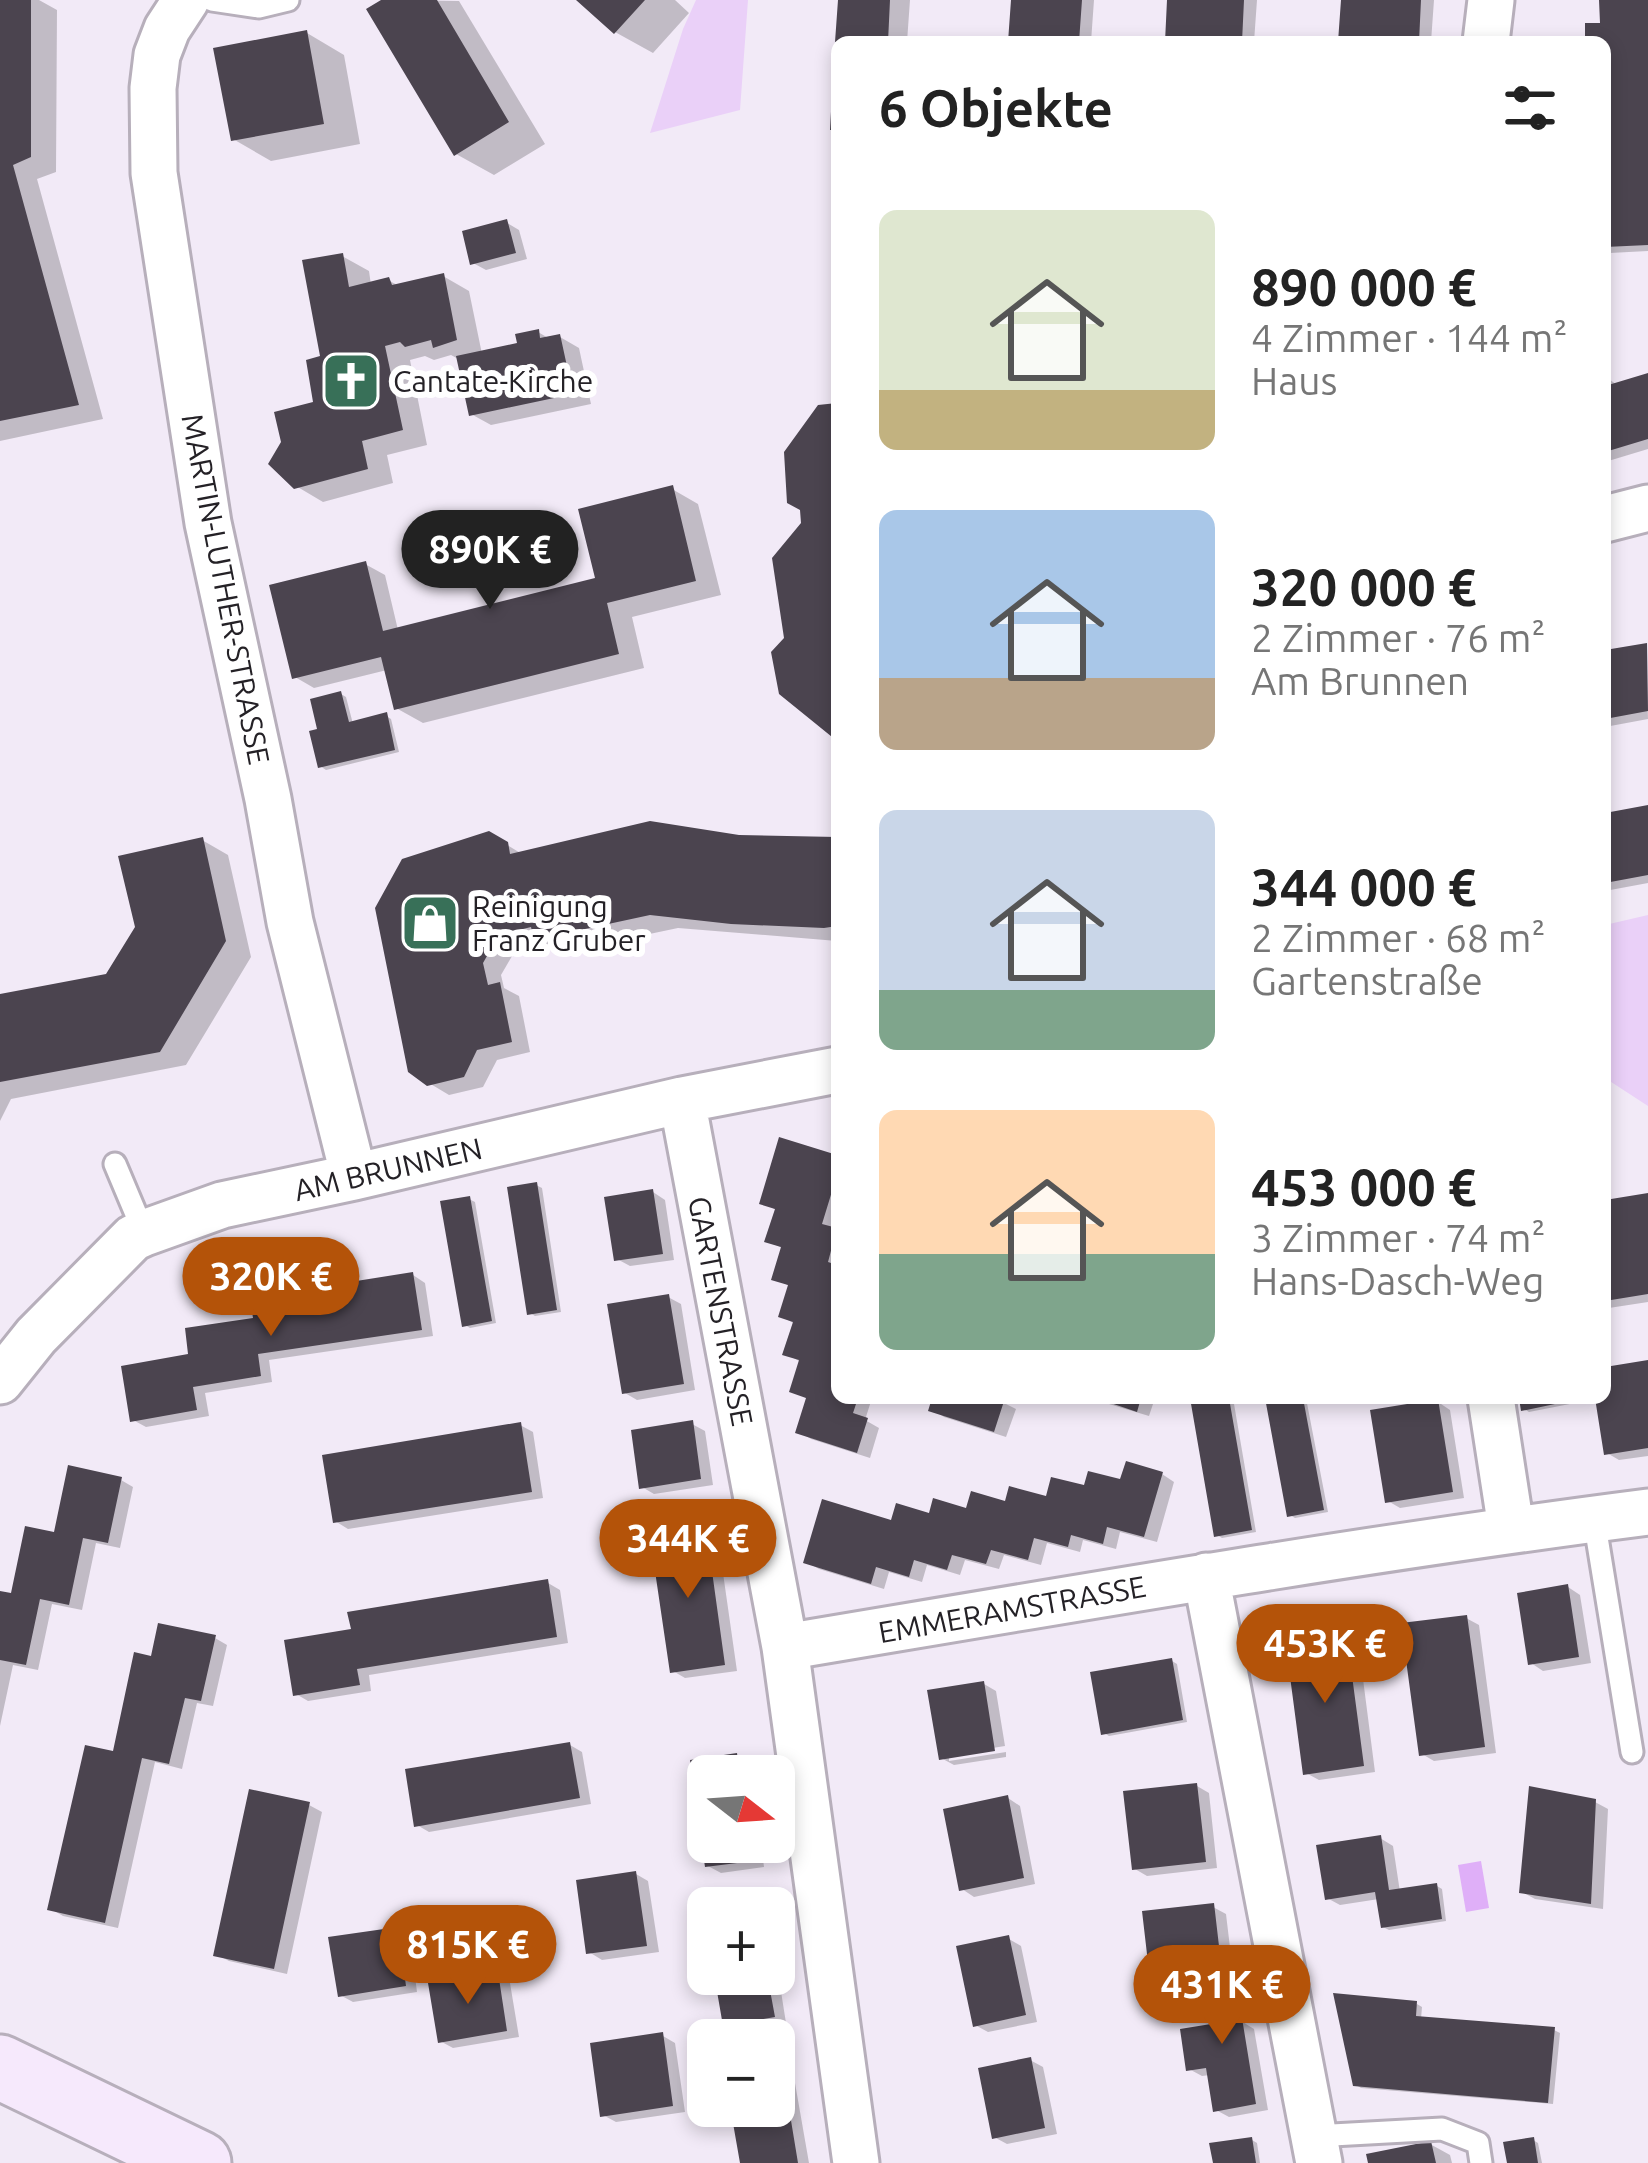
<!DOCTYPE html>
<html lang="de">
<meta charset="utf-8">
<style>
:root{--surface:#fff;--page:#f6f6f6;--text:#222;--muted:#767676;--accent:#b45309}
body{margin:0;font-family:Ubuntu,sans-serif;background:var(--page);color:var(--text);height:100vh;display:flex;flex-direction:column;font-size:45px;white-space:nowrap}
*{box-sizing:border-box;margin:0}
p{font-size:39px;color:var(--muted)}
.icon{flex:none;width:66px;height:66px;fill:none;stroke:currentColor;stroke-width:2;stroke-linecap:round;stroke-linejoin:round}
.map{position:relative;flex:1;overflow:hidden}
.details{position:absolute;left:831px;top:36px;width:780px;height:1368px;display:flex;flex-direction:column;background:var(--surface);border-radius:18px;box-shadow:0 6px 18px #0003}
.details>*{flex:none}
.needle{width:78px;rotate:107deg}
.fabs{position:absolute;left:687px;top:1755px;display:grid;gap:24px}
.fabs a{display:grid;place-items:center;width:108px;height:108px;border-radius:18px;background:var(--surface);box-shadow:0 6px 18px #0003;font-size:60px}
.price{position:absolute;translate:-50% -102px;padding:0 27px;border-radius:42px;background:var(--accent);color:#fff;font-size:39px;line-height:78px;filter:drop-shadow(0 3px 6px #0008)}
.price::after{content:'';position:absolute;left:50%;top:72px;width:36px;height:27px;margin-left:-18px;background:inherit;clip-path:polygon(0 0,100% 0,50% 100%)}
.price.active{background:#222;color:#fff}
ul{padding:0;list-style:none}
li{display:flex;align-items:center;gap:36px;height:300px;padding:0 48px}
li span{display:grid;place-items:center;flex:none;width:336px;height:240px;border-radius:18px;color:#555}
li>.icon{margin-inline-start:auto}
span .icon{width:144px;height:144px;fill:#fffc;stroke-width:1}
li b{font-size:51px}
h2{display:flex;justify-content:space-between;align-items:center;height:144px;padding:0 48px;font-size:51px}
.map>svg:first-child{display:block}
.green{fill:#ead0f8}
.water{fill:#dfaff8}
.shadow{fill:#0003}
.building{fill:#4b444f}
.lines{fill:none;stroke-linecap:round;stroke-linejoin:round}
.lane-casing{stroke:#b7afbb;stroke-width:27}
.street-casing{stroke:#b7afbb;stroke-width:51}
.secondary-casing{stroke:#b7afbb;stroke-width:69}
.lane{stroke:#fff;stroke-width:21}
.street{stroke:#fff;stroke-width:45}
.secondary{stroke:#f6e9fc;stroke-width:63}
.labels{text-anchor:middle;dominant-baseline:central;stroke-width:12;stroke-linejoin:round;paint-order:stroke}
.poi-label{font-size:30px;fill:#242126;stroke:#fff;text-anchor:start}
.street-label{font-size:30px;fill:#242126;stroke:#fff}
</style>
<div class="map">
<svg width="1648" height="2163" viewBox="0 0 1648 2163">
<rect width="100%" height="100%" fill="#f2eaf7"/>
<path class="green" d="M696,0h52l-8,110 -90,23 33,-104z
M1648,915v191l-43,-28v-153z"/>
<path class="water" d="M1481,1861l8,47 -23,4 -8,-47z"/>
<path class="shadow" d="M0,0h39l18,10 -1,162 -19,7 66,240 -103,22z
M387,0l72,1 86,143 -51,31 -38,-21z
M581,0h94l14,13 -36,40 -38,-21z
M841,0h69l-3,42h-69z
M1014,0h80l-3,42h-80z
M1170,0h87l-3,42h-86z
M1344,0h90l-3,42h-90z
M1602,0h46v251l-38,2 -5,-3v-208h-17l15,-16z
M307,33l37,22 16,89 -89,17 -38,-22z
M507,223l12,7 8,29 -41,11 -13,-7z
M342,256l27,15 2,14 17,-5 11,6 44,-10 26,15 13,63 38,-9 18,-13 12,7 10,-2 19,11 12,56 -100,21 -20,-11 -11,-54 -9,-5 -17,5 -9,-4 -15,4 17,85 -40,10 6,28 -70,19 -27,-16 21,-82z
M1605,376l12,9 31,-9v73l-43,13z
M672,489l26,15 23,91 -89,22 12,51 -221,55 -27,-15 -9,-38 -73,18 -19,-11 70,-113 20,11 13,55 201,-50z
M1646,646l2,73 -43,8v-74z
M341,694l5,3 7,27 33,-8 5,3 8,33 -73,18 -6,-4 1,-35z
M1648,808v75l-43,8v-75z
M489,834l33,20 216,-16 99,2v101l-159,-13 -76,16 -6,-3 -40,8 -17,-9 -20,4 -18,31 3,13 15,8 11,56 -33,8 -14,27 -34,8 -20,-12z
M202,840l26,15 23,102 -65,108 -175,34 -11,22v-124l107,-20z
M837,1158v64l-3,8 3,1v167h35l-7,22 14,8 -9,30 -59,-19 -13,-8 11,-32 -17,-8 9,-29 -15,-8 9,-30 -14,-8 10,-29 -16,-9 9,-29 -16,-8 10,-30 -16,-9z
M536,1185l6,3 19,124 -26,4 -5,-3z
M653,1192l12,8 9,60 -44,6 -13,-7z
M1647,1196l1,106 -39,6 -4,-2v-103z
M469,1199l6,3 21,121 -26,5 -5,-3z
M413,1275l12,8 8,53 -164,24 3,22 -67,11 4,23 -63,11 -13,-7 59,-63 64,-37z
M668,1297l13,7 14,86 -58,10 -12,-7z
M1648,1363v93l-29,4 -12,-7 -9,-55h7v-28z
M935,1398h65v3l16,8 -10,28 -62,-20 -12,-8z
M1089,1398h66l-6,18z
M1193,1398h40l23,134 -34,6 -5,-3z
M1268,1398h38l22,114 -33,6 -5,-3z
M1522,1398h58v4l-51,10 -5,-3z
M1438,1402l12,8 14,88 -64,10 -12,-7z
M692,1424l13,7 8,54 -59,9 -12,-7z
M520,1425l13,7 10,66 -195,31 -13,-8z
M1162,1474l12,8 -17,60 -37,-10 -4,17 -33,-9 -3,12 -33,-9 -6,22 -37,-10 -5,14 -34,-9 -5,15 -33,-10 -5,17 -33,-10 -5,17 -65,-20 -12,-7 86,-38 155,-25z
M121,1480l12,7 -13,61 -24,-5 -14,67 -30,-6 -14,66 -25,-5 -13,61v-132l14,3 42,-62z
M705,1531l13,7 19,133 -52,7 -12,-7z
M548,1583l12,7 8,53 -199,32 2,16 -63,10 -12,-7 58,-63z
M1568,1587l12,8 11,68 -48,8 -12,-8z
M1466,1618l13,7 17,128 -62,8 -12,-7z
M215,1638l12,7 -14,61 -16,-3 -15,66 -27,-7 -37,166 -55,-12 -12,-7 102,-250z
M1346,1641l13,7 16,124 -56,8 -13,-7z
M1172,1661l5,3 10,58 -78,14 -5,-3z
M984,1684l12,7 9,55 -56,9v6l57,-9v5l-52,8 -13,-7z
M570,1745l12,7 9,52 -162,28 -12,-7z
M736,1756l13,8 2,12h-43v66h53l3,25 -43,6 -13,-7 -15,-103z
M1197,1786l12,7 8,75 -70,8 -12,-7z
M1008,1798l12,8 15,78 -61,13 -12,-8z
M1595,1802l13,7 -5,100 -68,-10 -13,-7z
M309,1805l13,7 -35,162 -58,-13 -13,-7z
M1380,1838l13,8 7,46 37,-6 5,3 4,32 -57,9 -6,-3 -4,-28 -39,6 -13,-7z
M636,1874l12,7 11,71 -57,8 -13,-8z
M1213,1907l13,7 8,67 11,2 6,36 -10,2 13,8 14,81 -39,7 -13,-7 -6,-35 -8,1 -13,-7 25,-43 -7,-45 -42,5 -12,-8z
M397,1930l13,7 7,55 -64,10 -13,-7z
M1009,1939l12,7 16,76 -49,10 -13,-7z
M774,1947l12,76 -48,8 -12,-7 -9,-50h57z
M498,1975l12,8 9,54 -66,11 -13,-7z
M1417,2004l5,3 -1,12 133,11 6,3 -7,71 -192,-16 -6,-4z
M663,2036l12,7 10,69 -69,10 -13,-7z
M1030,2060l13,7 14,67 -50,10 -13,-7z
M783,2075l12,8 14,80h-66l-10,-57h41v-29z
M1252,2140l5,3 3,20h-44z
M1533,2140l5,3 4,20h-32z
M1430,2144l20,11 2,8h-81z"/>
<path class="building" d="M0,0h31v157l-18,8 66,240 -79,16z
M381,0h56l72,122 -55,34 -88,-147z
M576,0h69l-31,34z
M838,0h52l-2,42h-53z
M1011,0h71l-3,42h-71z
M1167,0h77l-2,42h-77z
M1341,0h80l-2,42h-81z
M1599,0h49v245l-43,2v-205h-20v-19h15z
M307,30l17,94 -93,17 -18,-93z
M833,75h4v55h-7z
M507,219l9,34 -46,12 -8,-34z
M343,253l6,34 40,-10 3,8 52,-12 13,67 -24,8 -2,-8 -26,7 -5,-5 -15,4 18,84 -41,11 6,28 -74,20 -26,-25 13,-22 -7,-30 39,-10 -7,-42 14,-4 -18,-96z
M539,329l1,9 20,-4 13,60 -104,22 -13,-60 61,-13 -2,-9z
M1648,373v66l-43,13v-66z
M837,403v338l-58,-47 -8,-42 13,-14 -12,-80 29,-35 -1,-13 -13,-7 -3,-51 34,-47z
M673,485l23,96 -89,22 12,51 -225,56 -13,-53 -89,22 -23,-94 97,-24 17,70 212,-53 -17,-69z
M1647,643l1,68 -43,8v-69z
M341,691l8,31 38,-10 8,38 -77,18 -9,-37 8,-2 -7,-30z
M1648,805v70l-43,8v-70z
M650,821l89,14 98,2v89l-13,2 -93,-4 -81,-9 -116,25 -3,-13 -32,8 -16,28 5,22 12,-3 12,60 -35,8 -13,27 -37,9 -19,-14 -33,-164 27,-49 87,-28 19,11 2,12z
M203,837l23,104 -66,111 -160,30v-88l106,-20 29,-47 -17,-71z
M779,1137l58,18v20l-15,49 15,4 -9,34 9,3v133h21l-5,15 15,5 -11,35 -62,-20 11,-35 -17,-6 10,-32 -17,-5 11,-33 -15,-5 10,-32 -17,-5 10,-33 -17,-5 11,-33 -16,-5z
M537,1182l20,128 -30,5 -20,-128z
M653,1189l10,65 -49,7 -10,-64z
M1648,1193v101l-43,7v-101z
M470,1196l22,125 -30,6 -22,-126z
M413,1272l9,58 -164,24 3,22 -68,11 4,23 -67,12 -9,-56 67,-12 -3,-26 68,-10 -3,-20z
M669,1294l15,90 -62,10 -15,-90z
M1648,1360v88l-44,7 -9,-57h10v-31z
M932,1398h73l-11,34 -66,-21z
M1096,1398h45l-4,14z
M1190,1398h39l23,132 -38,7z
M1265,1398h38l21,112 -37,7z
M1519,1398h55v2l-53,11z
M1438,1399l15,93 -68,11 -15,-93z
M693,1420l8,59 -62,10 -8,-59z
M521,1422l11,70 -199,31 -11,-68z
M1126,1461l37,11 -19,65 -37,-10 -4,17 -32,-9 -3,12 -34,-9 -6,22 -37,-10 -5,14 -34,-9 -5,15 -33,-10 -5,17 -33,-10 -5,17 -68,-21 19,-64 69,21 5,-17 33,10 4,-15 33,10 5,-17 34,10 4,-15 37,10 5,-19 33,8 4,-14 32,8z
M68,1465l54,12 -14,66 -25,-5 -14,67 -29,-6 -14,66 -26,-5v-69l11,2 14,-67 29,6z
M706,1528l19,137 -55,8 -20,-136z
M548,1579l9,58 -200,32 3,16 -67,11 -9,-56 67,-11 -4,-17z
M1568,1584l11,73 -51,8 -11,-72z
M1467,1615l18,132 -66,9 -18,-133z
M158,1623l58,12 -15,66 -16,-3 -16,66 -27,-6 -37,165 -58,-13 38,-165 28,6 21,-99 17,4z
M1347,1638l17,128 -61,9 -17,-129z
M1172,1658l11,62 -82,15 -11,-63z
M984,1681l11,70 -56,9 -12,-70z
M570,1742l10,56 -166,29 -9,-58z
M737,1753l3,23h-32v66h42l3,19 -48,6 -15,-107z
M1197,1783l9,79 -74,8 -9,-79z
M1529,1786l67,13 -5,105 -72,-11z
M249,1789l61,13 -36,167 -61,-13z
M1008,1795l16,83 -65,13 -16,-82z
M1381,1835l8,55 48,-7 5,36 -61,9 -6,-36 -50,8 -9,-55z
M636,1871l11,75 -61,8 -10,-74z
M1214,1903l8,69 -72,8 -8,-69z
M398,1927l8,59 -68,11 -10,-60z
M1009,1935l17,80 -53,12 -17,-81z
M498,1972l9,59 -69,12 -10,-60z
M714,1974h53l8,43 -52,9z
M1240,1977l7,41h-5l14,86 -43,8 -7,-44 -20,3 -6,-42 31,-5 -7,-41z
M1333,1993l84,8 -1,15 139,11 -7,76 -195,-17z
M663,2032l10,74 -73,11 -10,-74z
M1031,2057l14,71 -53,11 -14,-71z
M783,2072l15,91h-58l-10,-57h44v-32z
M1252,2137l4,26h-43l-4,-20z
M1534,2137l4,26h-31l-4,-21z
M1431,2141l5,22h-68l-2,-9z"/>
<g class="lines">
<defs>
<path id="lane" d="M212,0l47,7 29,-7
M115,1164l29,69
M1594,1519l38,233
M1314,2136l128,-7 36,14 3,20"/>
<path id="street" d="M186,0l-19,29 -10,26 -4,33 1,85 54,350 60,276 22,123 64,255
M1486,42l5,-42
M1605,519l43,-11
M682,1100l103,547 71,516
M0,1381l36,-45 97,-98 11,-5 78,-28 132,-28 328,-77 155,-30
M1491,1398l20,130
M1206,1576l113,587
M785,1647c287,-48 574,-98 863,-135"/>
<path id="secondary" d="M0,2067l199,96"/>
</defs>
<use href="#lane" class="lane-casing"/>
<use href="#street" class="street-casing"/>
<use href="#secondary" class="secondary-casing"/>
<use href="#lane" class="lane"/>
<use href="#street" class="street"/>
<use href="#secondary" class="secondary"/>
</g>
<defs>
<symbol id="church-square" viewBox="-11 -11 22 22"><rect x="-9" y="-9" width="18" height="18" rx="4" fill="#387058" stroke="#fff"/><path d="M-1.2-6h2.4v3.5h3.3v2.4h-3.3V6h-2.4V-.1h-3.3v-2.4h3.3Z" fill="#fff"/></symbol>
<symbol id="shop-square" viewBox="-11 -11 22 22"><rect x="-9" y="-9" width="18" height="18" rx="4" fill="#387058" stroke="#fff"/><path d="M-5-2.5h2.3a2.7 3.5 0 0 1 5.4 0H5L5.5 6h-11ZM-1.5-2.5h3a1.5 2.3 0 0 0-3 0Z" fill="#fff"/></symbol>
</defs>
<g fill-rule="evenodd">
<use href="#church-square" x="318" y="348" width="66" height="66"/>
<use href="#shop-square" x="397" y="890" width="66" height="66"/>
</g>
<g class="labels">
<g class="poi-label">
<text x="393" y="381">Cantate-Kirche</text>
<text x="472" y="906">Reinigung<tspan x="472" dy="34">Franz Gruber</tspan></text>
</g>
<g class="street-label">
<text transform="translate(226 589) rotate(79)">MARTIN-LUTHER-STRASSE</text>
<text transform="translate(388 1169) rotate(-13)">AM BRUNNEN</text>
<text transform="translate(721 1311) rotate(79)">GARTENSTRASSE</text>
<text transform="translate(1012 1609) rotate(-10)">EMMERAMSTRASSE</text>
</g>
</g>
</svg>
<div class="fabs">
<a><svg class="needle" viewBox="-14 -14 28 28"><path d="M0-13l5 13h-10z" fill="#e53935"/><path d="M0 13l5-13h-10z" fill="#767676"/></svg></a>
<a>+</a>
<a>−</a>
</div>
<b class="price active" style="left:490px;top:612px">890K €</b>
<b class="price" style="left:271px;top:1339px">320K €</b>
<b class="price" style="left:688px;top:1601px">344K €</b>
<b class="price" style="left:1325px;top:1706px">453K €</b>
<b class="price" style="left:468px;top:2007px">815K €</b>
<b class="price" style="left:1222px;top:2047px">431K €</b>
<section class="details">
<h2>6 Objekte<svg class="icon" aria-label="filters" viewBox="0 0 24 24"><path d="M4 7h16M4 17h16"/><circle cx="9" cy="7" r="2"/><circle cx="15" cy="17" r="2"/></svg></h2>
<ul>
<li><span style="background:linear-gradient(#dfe7d0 75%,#c2b280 0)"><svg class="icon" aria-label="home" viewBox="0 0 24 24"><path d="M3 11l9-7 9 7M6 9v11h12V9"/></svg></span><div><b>890 000 €</b><p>4 Zimmer · 144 m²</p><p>Haus</p></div></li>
<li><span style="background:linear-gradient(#a9c7e8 70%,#b9a48a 0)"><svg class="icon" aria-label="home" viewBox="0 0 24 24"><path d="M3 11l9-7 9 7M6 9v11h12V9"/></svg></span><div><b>320 000 €</b><p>2 Zimmer · 76 m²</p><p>Am Brunnen</p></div></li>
<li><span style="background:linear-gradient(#c9d6e8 75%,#7fa58c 0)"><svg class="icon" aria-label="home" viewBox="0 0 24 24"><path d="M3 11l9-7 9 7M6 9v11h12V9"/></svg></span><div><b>344 000 €</b><p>2 Zimmer · 68 m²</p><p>Gartenstraße</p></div></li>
<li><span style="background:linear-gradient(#ffd9b3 60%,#7fa58c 0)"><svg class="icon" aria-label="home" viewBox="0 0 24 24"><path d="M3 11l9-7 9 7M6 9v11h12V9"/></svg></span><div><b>453 000 €</b><p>3 Zimmer · 74 m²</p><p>Hans-Dasch-Weg</p></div></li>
</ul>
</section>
</div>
